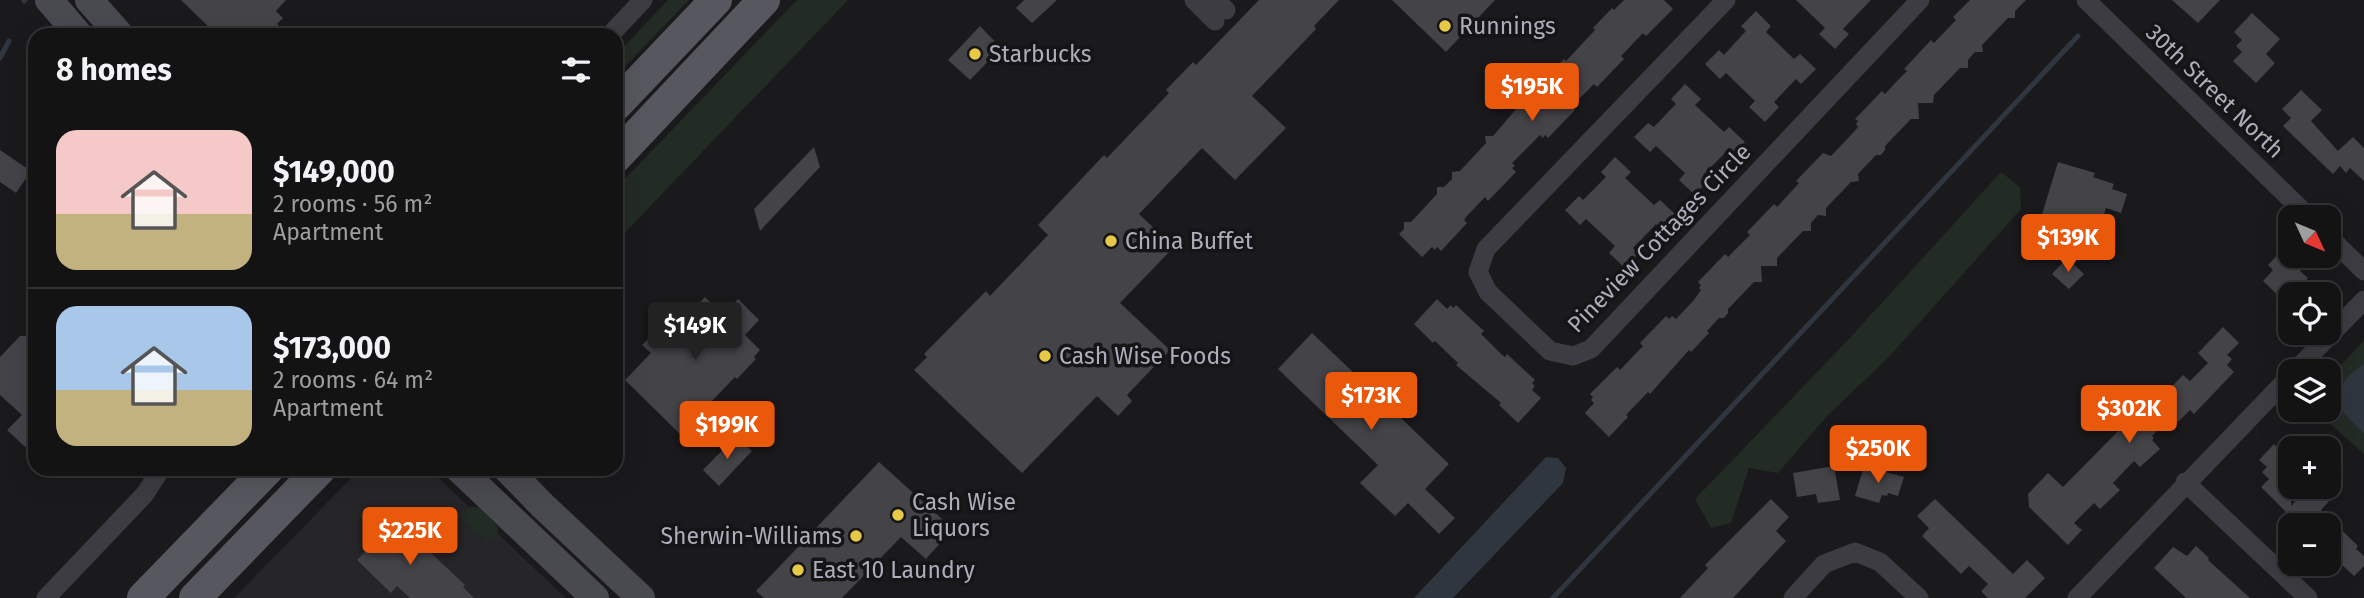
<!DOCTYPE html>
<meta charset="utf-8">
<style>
:root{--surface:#141314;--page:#1d1c1d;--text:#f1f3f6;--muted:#9d9ea0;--line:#333234;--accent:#ea580c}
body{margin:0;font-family:"Fira Sans",sans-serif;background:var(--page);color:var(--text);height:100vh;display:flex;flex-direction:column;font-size:26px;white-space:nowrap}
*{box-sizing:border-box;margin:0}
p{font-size:23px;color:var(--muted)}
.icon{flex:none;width:38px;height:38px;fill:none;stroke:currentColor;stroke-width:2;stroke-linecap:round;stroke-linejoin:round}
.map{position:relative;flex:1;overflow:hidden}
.panel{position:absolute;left:28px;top:28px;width:595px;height:448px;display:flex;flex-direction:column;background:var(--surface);border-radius:21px;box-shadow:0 7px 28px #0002,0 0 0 2px var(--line)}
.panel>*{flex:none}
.needle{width:46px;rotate:134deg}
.buttons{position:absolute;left:2278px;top:205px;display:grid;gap:14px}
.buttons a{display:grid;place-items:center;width:63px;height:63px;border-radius:14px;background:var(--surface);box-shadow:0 7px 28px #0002,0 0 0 2px var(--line);font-size:35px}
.price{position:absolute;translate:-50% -60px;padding:0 16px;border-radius:7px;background:var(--accent);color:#fff;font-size:23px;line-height:46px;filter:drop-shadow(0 2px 4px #0008)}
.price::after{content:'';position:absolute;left:50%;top:42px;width:21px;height:16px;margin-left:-10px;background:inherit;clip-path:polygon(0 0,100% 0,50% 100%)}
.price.active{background:#222;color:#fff}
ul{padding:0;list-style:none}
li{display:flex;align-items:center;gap:21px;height:175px;padding:0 28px}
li+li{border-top:2px solid var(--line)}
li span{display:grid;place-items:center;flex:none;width:196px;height:140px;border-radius:21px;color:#555}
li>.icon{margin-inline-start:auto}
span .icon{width:84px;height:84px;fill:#fffc;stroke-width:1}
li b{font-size:30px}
h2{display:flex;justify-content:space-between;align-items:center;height:84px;padding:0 28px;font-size:30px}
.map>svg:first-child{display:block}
.built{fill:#262528}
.green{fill:#232b25}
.water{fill:#30363f}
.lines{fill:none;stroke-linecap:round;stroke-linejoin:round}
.stream{stroke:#30363f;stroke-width:5}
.building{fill:#444348}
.street{stroke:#3c3c42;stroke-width:19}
.secondary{stroke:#494950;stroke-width:28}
.primary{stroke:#57575f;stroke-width:32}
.poi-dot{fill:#e6ca47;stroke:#151416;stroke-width:2.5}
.labels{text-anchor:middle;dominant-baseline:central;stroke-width:7;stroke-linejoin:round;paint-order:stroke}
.poi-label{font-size:23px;fill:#adaeba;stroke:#151416;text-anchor:start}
.street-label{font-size:23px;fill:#adaeba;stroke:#151416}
</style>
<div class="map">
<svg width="2364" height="598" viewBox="0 0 2364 598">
<rect width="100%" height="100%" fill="#1a191b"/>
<path class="built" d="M360,469h69l137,129h-332z"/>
<path class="green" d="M668,0h21l-73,76v-21z
M797,0h51l-232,242v-54z
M2001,172l19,15 1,22 -133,149 -61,58 -49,57 -29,-5 -18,55 -20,5 -16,-29 152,-158z
M2364,340v114l-49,-44h14v-32z
M471,506l9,2 17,17 1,8 -8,8 -3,1 -26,-24v-2z"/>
<path class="water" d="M2364,364v70c-7,-8 -17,-16 -23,-25 -11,-16 9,-37 23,-45z
M1546,457l12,1 8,10 -3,15 -110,115h-39z"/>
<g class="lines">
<path class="stream" d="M24,1l1,-1
M0,58l9,-17
M1553,598l525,-562"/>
</g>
<path class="building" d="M181,0h105l-10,11 7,7 -6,6 12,11h-72z
M1024,0h33l-25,23 -16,-15z
M1259,0h80l-25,26 2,3 -64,67 34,32 -51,52 -33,-32 -63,66 35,33 -54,56 50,47 -43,45 5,6 -14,15 -21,-20 -75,77 -108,-103 13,-13 -3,-3 62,-63 4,5 58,-61 -10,-10 66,-70 3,3 62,-65 -3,-3 27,-28 3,3z
M1392,0h103l-49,52z
M1624,0h40l9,9 -27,27 -3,-3 -19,20 -3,3 3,3 -27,28 -3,-3 -20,20 -2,3 3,3 -27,28 -3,-3 -2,3 -3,-3 -28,28 3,3 -3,2 4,4 -28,29 -3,-4 -18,19 -3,4 3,3 -26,28 -4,-4 -2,3 -3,-3 -10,10 -23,-23 5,-5v-7h7l26,-28v-7h7l8,-8v-7l8,-1 26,-28 -1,-7h8l30,-35 2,2 22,-23 -2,-2 19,-19 2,2 29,-31 -2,-2 19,-20 2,2z
M1796,0h75l-28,29 6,5 -14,15 -16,-15 6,-6z
M1970,0h56l-11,11v7h-7l-26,27 1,7h-8l-7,8v8h-8l-26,27 -1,8h-15l1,16h-8l-26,27v4l-4,5h-5l-18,19 1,7 -8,1 -25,26v8l-8,-1 -7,8v8h-8l-26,27v8h-16l1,16h-8l-26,27v4l-4,5h-5l-12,13 2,2 -18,19 -2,-2 -39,44 -2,-2 -22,23 2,2 -19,20 -24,-24 9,-10 -3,-3 2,-3 -3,-3 27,-27 3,3 23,-24 -3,-3 26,-27 3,3 3,-3 4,3 18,-19 7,-10 -2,-2 2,-3 -3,-3 27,-28 3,3 22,-22 -3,-3 27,-28 3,3 22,-24 -3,-2 27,-28 8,3 19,-20 8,-9 -2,-3 2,-3 -3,-2 27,-28 3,3 12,-13 10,-10 -3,-2 27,-29 3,3 22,-23 -3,-3z
M2172,0h48l-22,23z
M1756,11l15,15 -5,6 28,27 6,-5 16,15 -15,15 -5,-5 -22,23 5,5 -14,15 -16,-15 6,-6 -29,-28 -6,6 -15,-15 14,-14 5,5 19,-21 3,-3 -5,-5z
M2252,13l28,26 -14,15 9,9 -19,20 -23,-22 9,-9 -6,-6 6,-6 -8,-8z
M980,26l21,22 -31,32 -22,-20z
M1685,84l16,15 -6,6 29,27 5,-5 16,15 -14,15 -5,-5 -23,23 6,5 -14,15 -16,-15 6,-7 -29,-27 -6,6 -16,-15 14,-14 6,4 19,-20 3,-3 -5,-5z
M2301,90l21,20 -11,11 27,30 15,-14 11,11v33l-14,-13 -4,5 -6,-7 -7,8 -50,-48 8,-8 -9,-9z
M814,147l6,20 -60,64 -6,-22z
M0,150l31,21 -15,22 -16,-11z
M1615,157l16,15 -6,6 29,27 6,-5 16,15 -15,15 -5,-6 -20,21 -3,3 6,5 -14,15 -16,-15 6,-7 -29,-27 -6,6 -15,-15 14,-14 4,4 23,-23 -5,-5z
M2058,162l37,11 -2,4 21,7 -2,5 15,5 -6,19 -15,-5 -4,12 -20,-6 -6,18 -4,-2 -6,19 -28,-8 6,-19 -4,-1z
M2291,241v15h9l8,6 -8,9 8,7 -7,7 10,9h-20v14l-28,-27 10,-11 -5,-5z
M2067,258l17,16 -15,15 -17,-15z
M705,297l18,18 15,-16 21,21 -14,15 15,15 -6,7 2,2 -19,20 -2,-2 -55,57 -55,-54 26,-27 -9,-8 7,-7 7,-8 9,8z
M1437,299l10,10 4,-4 2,3 3,-3 28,26 -3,3 20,20 4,3 2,-3 28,26 -3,3 3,3 -3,4 9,8 -23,25 -19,-18 2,-2 -45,-38 2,-2 -23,-22 -2,2 -19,-19z
M2223,327l16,16 -12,12 5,4 -5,6 7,7 -40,42 -4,-4 -12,12 -7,-6 -19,20 2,2 -2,2 8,9 -20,18 -6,-6 -21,22 7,7 -20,19 -6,-6 -20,20 8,7 -14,15 -39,-38 -1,-13 20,-21 15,14 76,-77 5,5 39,-40 7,6 18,-18 -10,-10z
M1312,333l137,131 -24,25 30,29 -16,16 -31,-31 -13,13 -35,-33 18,-18 -100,-96z
M20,336h15v120l-28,-26 15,-15 -22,-20v-38z
M736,436l16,15 -33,35 -16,-16z
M2274,444l17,16v46l18,-20h11l12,12 -11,12 37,36 -2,3 8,7v10l-10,10 -25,-23v-28h-30l-38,-38 8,-8 -7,-7 5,-5 -8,-7z
M879,462l74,67 -27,30 -25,-22 -59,61h-78l-8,-7z
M1834,466l6,34 -22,3 -2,-9 -19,3 -4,-24z
M1864,466l40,11 -6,19 -10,-3 -1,3 -5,-1 -3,8 -24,-7z
M1771,499l18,18 -13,14 10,10 -53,57h-53l28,-30 -3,-3z
M1935,499l78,75 14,-14 18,18 -20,20h-37l-7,-7 7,-7 -19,-18 -8,8 -39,-38 7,-8 -12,-12z
M396,520l69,65 -2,2 11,11h-64l-13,-12 -6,7 -34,-33z
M2196,546l13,12 -1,2 42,38h-64l-32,-30 19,-21 14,9z"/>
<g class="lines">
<path class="street" d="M1194,0l21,21
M1215,0l11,10
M1726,0l-240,249 -8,23 10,20 62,59 23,5 18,-7 329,-349
M2086,0l223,217
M610,35l33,-35
M2329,237l35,34
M2295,371l69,-71
M2185,482l123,116
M46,598l99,-104 16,-25
M1793,598l31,-34 31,-12 25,10 39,36
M2077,598l214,-223"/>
<path class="secondary" d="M49,0l30,35
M89,0l31,35
M459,469l136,129
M507,469l35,36 99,93"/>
<path class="primary" d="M616,105l100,-105
M616,157l148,-157
M143,598l125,-129
M195,598l125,-129"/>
</g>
<g class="poi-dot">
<circle cx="1445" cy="26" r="7"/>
<circle cx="975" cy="54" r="7"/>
<circle cx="1111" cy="241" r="7"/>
<circle cx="1045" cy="356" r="7"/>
<circle cx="898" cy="515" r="7"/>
<circle cx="856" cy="536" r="7"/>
<circle cx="798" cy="570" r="7"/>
</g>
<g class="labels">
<g class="poi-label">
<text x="1459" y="26">Runnings</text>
<text x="989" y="54">Starbucks</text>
<text x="1125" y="241">China Buffet</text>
<text x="1059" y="356">Cash Wise Foods</text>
<text x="912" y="502">Cash Wise<tspan x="912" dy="26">Liquors</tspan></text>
<text x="842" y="536" text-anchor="end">Sherwin-Williams</text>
<text x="812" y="570">East 10 Laundry</text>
</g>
<g class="street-label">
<text transform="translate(2215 91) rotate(44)">30th Street North</text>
<text transform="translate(1659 238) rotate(-46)">Pineview Cottages Circle</text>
</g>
</g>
</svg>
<div class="buttons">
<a><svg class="needle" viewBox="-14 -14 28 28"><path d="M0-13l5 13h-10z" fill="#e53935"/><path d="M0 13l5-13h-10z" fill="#9d9ea0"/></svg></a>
<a><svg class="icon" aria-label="locate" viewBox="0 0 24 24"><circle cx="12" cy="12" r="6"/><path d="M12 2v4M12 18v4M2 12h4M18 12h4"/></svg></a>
<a><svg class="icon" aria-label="layers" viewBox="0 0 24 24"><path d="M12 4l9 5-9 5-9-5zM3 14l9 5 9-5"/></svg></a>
<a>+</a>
<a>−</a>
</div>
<b class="price" style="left:1532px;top:123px">$195K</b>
<b class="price" style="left:2068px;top:274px">$139K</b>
<b class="price active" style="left:695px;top:362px">$149K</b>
<b class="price" style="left:1371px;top:432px">$173K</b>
<b class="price" style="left:2129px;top:445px">$302K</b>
<b class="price" style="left:727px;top:461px">$199K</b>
<b class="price" style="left:1878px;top:485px">$250K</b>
<b class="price" style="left:410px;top:567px">$225K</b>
<section class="panel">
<h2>8 homes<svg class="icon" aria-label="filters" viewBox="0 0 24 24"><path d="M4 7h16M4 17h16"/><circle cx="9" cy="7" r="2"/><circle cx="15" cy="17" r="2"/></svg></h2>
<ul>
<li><span style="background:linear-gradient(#f6c9c9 60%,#c2b280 0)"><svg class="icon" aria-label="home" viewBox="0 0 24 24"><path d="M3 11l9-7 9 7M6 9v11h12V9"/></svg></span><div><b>$149,000</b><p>2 rooms · 56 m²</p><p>Apartment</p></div></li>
<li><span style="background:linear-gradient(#a9c7e8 60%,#c2b280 0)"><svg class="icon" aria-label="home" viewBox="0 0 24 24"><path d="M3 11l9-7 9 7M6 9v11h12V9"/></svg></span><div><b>$173,000</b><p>2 rooms · 64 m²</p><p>Apartment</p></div></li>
</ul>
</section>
</div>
